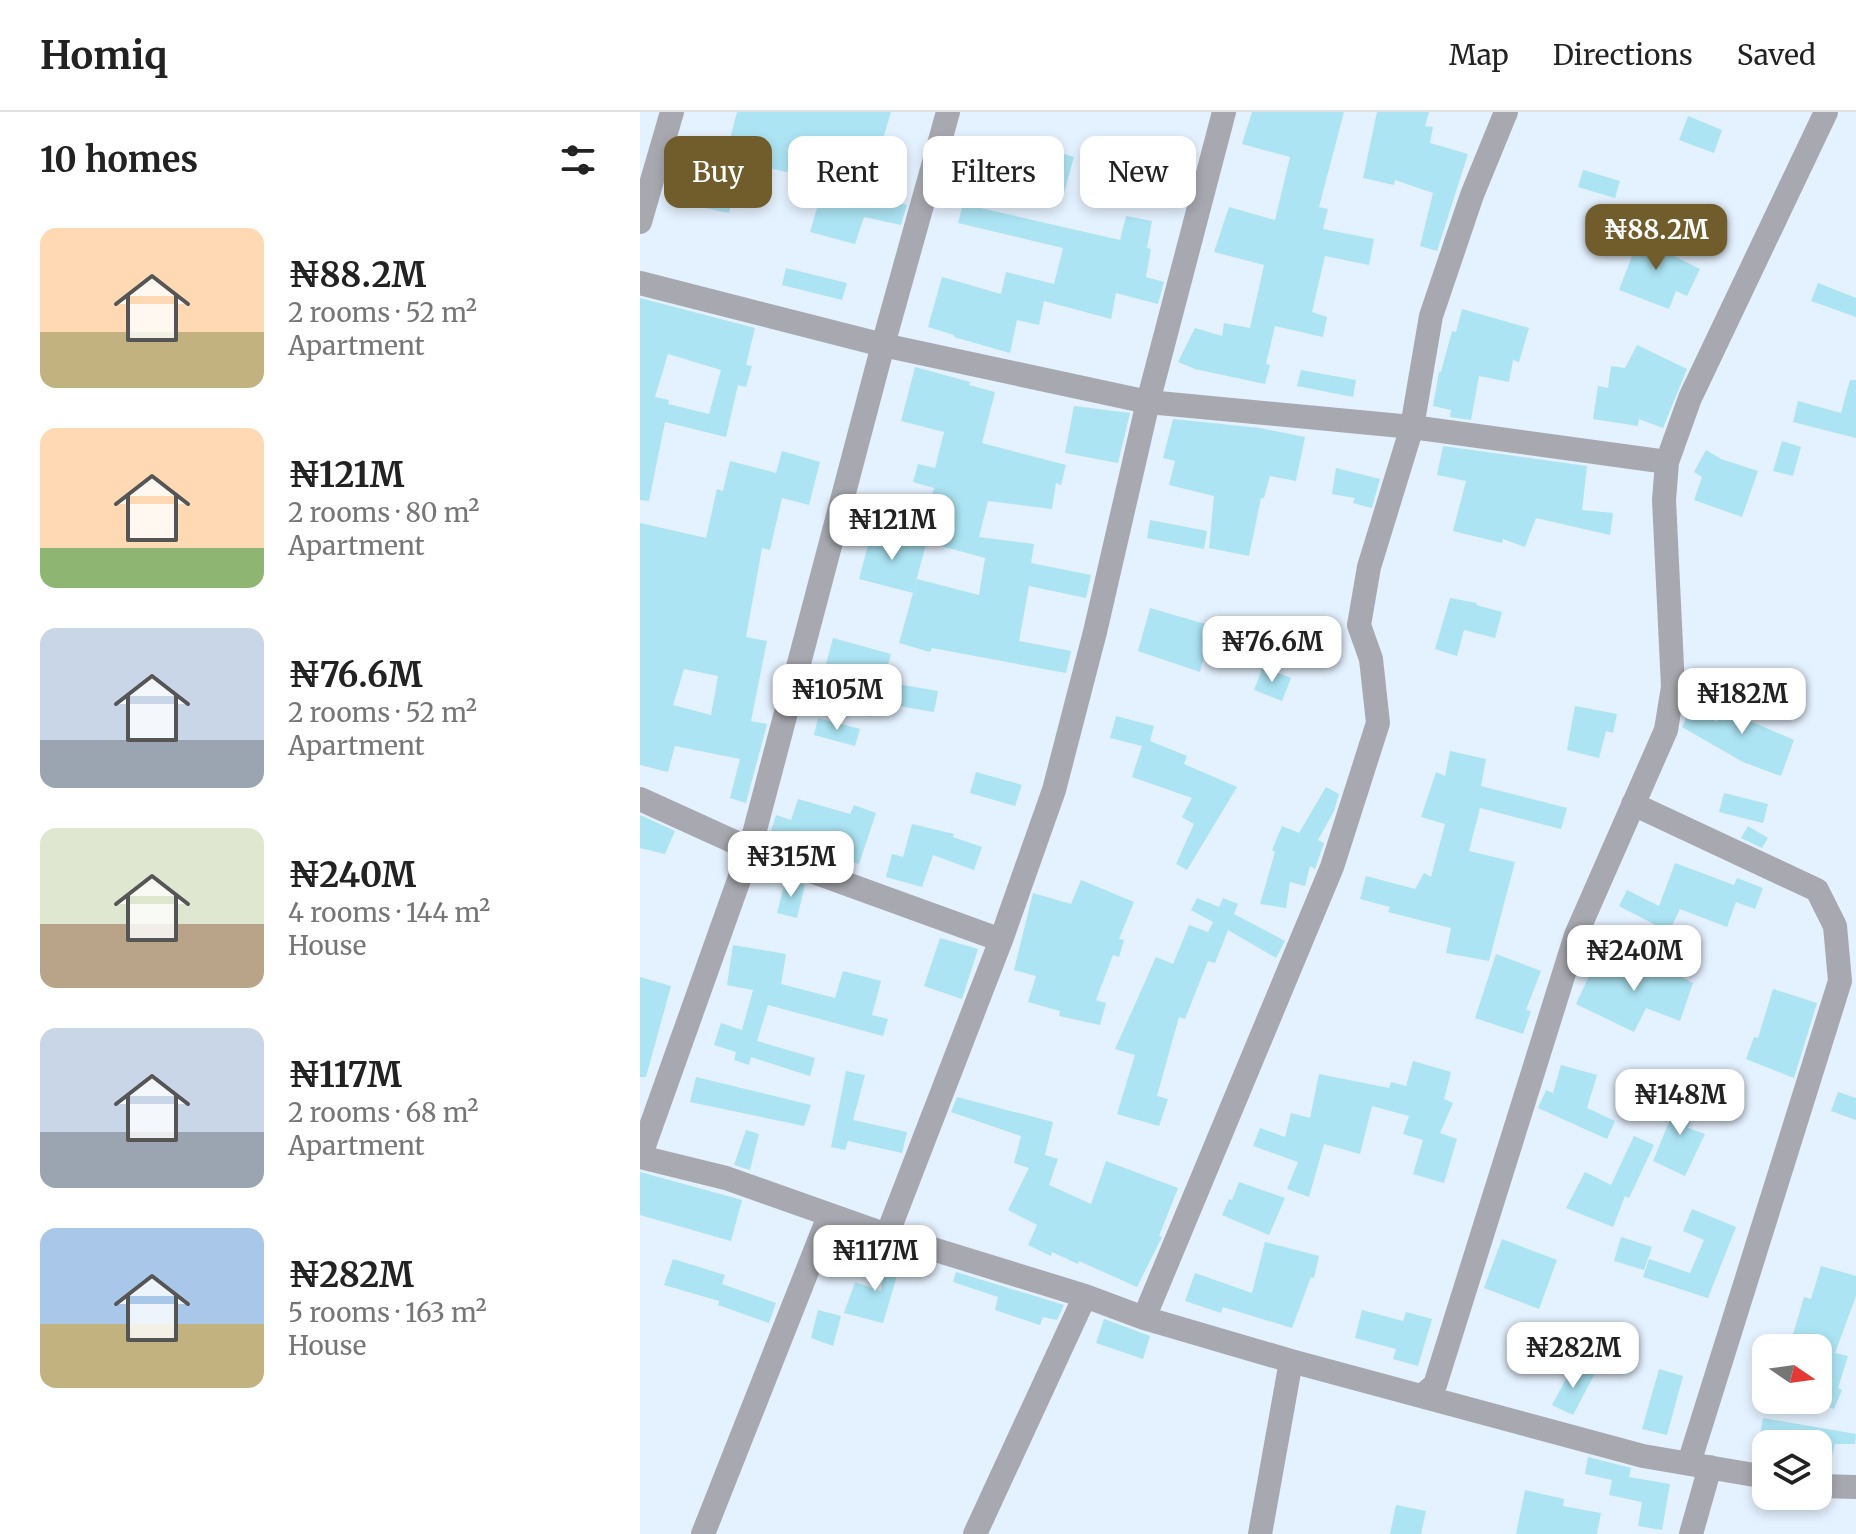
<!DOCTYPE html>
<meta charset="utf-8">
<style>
:root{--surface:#fff;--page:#f6f6f6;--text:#222;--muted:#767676;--line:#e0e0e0;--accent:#705d2b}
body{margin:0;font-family:Merriweather,serif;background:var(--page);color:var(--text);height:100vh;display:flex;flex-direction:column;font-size:30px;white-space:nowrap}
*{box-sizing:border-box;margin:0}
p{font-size:26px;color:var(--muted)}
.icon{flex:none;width:44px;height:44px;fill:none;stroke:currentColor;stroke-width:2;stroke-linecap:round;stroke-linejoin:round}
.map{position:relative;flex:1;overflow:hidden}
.details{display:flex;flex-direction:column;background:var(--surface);width:640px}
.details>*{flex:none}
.banner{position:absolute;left:24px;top:24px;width:760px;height:72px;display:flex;gap:16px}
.needle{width:52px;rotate:103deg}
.buttons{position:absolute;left:1112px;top:1222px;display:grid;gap:16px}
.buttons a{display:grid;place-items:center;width:80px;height:80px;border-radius:16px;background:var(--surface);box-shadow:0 4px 12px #0003;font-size:40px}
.price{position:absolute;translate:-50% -68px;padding:0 18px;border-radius:16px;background:#fff;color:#222;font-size:26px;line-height:52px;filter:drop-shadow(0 2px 4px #0008)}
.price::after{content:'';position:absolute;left:50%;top:48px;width:24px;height:18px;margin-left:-12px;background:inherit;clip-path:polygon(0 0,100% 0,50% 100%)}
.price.on{background:var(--accent);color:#fff}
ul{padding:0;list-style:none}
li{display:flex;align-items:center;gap:24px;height:200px;padding:0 40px}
li span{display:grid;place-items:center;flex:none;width:224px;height:160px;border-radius:16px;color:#555}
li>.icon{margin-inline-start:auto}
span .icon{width:96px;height:96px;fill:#fffc;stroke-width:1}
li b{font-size:34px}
h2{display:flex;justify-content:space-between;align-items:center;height:96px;padding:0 40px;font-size:34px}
.tag{padding:0 28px;border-radius:16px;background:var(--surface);box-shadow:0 4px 12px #0003;font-size:28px;line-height:72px}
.tag.on{background:var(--accent);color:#fff}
header{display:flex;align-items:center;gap:48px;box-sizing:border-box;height:112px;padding:0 40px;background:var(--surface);border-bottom:2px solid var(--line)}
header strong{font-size:38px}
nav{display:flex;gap:44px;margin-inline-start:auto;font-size:28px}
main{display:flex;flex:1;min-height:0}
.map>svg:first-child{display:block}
.building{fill:#ace4f3;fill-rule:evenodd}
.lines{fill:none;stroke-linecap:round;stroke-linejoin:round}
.minor{stroke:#a8a9b0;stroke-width:24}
</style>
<header>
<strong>Homiq</strong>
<nav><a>Map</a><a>Directions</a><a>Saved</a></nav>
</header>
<main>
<section class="details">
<h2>10 homes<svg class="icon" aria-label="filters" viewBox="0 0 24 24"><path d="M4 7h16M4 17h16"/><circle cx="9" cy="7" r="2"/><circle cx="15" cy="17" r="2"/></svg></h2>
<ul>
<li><span style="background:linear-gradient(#ffd9b3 65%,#c2b280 0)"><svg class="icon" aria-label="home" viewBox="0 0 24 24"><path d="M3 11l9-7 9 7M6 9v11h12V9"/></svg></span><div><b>₦88.2M</b><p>2 rooms · 52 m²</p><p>Apartment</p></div></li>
<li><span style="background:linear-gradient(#ffd9b3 75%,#8fb573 0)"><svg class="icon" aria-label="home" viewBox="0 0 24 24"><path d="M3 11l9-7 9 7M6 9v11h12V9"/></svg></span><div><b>₦121M</b><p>2 rooms · 80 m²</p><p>Apartment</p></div></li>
<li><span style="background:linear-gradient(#c9d6e8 70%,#9aa5b1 0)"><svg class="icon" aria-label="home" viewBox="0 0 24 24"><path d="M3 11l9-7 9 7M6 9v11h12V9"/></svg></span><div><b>₦76.6M</b><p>2 rooms · 52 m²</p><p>Apartment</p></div></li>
<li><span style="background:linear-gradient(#dfe7d0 60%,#b9a48a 0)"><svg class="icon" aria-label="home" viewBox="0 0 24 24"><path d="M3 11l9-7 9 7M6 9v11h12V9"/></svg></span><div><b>₦240M</b><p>4 rooms · 144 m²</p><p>House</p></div></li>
<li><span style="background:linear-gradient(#c9d6e8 65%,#9aa5b1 0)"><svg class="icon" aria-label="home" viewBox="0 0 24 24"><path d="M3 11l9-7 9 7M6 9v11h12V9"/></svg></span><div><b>₦117M</b><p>2 rooms · 68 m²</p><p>Apartment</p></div></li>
<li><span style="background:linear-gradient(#a9c7e8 60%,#c2b280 0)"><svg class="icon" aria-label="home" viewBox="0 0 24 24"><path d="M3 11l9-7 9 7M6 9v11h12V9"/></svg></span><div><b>₦282M</b><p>5 rooms · 163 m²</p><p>House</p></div></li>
</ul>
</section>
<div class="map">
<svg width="1216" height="1422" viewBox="0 0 1216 1422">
<rect width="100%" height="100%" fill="#e4f1fe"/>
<path class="building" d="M97,0h154l-25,83 41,10 -6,20 -37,-8 -9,27 -45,-12 9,-31 -22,-6 5,-20 -60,-12 -13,50 -57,-12 12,-42 34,9 6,-30 6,1z
M612,0h92l-25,95 9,2 -5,20 51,10 -5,26 -44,-9 -13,56 15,5 -4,20 -48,-11 -9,38 4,1 -5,19 -70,-15 -17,-7 17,-34 27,8 2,-13 26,5 14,-63 -50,-13 15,-45 46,13 15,-63 -48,-13z
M737,0h52l-4,14 8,1 -3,16 38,11 -31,97 -17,-5 13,-53 -38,-13 -1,5 -31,-7z
M1048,4l34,14 -8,23 -35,-13z
M389,32l45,13 -10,36 -99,-26 5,-19 55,14z
M498,44l53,14 -6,22 -52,-13z
M943,58l37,11 -5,17 -37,-11z
M323,92l157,36 6,-24 26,5 -5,27 4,1 -5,28 18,5 -6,22 -42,-11 -5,26 -67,-18 -5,24 -22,-5 -7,33 -56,-16v-2l-26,-8 14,-50 59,17 5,-22 48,12 9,-36 -105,-25z
M993,117l33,18 -2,4 36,18 -13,27 -11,-5 -7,18 -50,-19 15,-39 -10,-6z
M146,156l61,15 -5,17 -60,-15z
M1178,171l38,15v19l-45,-16z
M0,186l115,30 -9,37 6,1 -6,21 -8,-2 -12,52 -61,-15 -16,79 -9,-1zM28,242l53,16 -12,44 -41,-10 1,-4 -14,-3z
M822,197l67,19 -10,34 -6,-2 -4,22 -30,-6 -8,44 -21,-3 1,-7 -18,-4 6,-34h2l11,-41 4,1z
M997,233l50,24 -24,59 -24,-9 -1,7 -45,-7 5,-33 10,2 3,-22 14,2z
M275,255l55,15 -1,3 26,7 -13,51 84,22 -5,20 -5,-2 -4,26 -64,-8 -9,36 55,7 -3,19 60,12 -5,23 -57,-12 -10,55 52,10 -5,22 -134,-25 -2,4 -31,-9 18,-64 62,16 6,-37 -66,-18 15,-52 -21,-6 5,-18 17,4 9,-36 -43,-11z
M661,258l55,10 -3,17 -56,-11z
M1210,268h6v58l-63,-16 5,-21 43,12z
M434,294l56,7 -12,50 -53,-10z
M533,307l87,9 45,9 -9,44 -26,-5 -6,22h-3l-12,58 -40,-8 5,-52 -45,-11 6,-24 -12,-3z
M1142,329l19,6 -8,29 -20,-5z
M803,334l144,20 -5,44 31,3 -3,22 -74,-17 -11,29 -22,-8 -1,4 -49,-12 13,-50 -29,-6z
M1066,338l15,9 37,12 -16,46 -48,-17 8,-23 -8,-5z
M142,339l38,11 -11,43 -27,-7 -12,52 -8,-2 -16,89 21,4 -16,80 16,3 -21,79 -16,-5 10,-39 -65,-13 -7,26 -28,-7v-242l66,15 11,-49 6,2 7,-30 46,12zM44,557l34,7 -7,39 -38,-10z
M696,356l44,11 -8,29 -19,-5 2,-5 -23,-4z
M510,408l57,11 -3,18 -57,-11z
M232,418l54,14 -13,49 -54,-14z
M810,486l27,5 -1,2 26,7 -7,26 -31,-8 -7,26 -22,-7z
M510,496l62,18 -12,46 -62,-21z
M675,521l23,15 -12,18 -22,-15z
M193,526l58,16 -6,22 13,4 -1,4 41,7 -4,21 -58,-10 -5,15 -24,-6 6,-21 -31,-11z
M623,555l28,11 -9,23 -28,-11z
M1087,584l28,11 -5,14 44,19 -13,36 -38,-14 -61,-35 9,-19 26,14z
M935,594l42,8 -4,19 -7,-2 -7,27 -32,-8z
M476,604l38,10 -4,15 37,15 -3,8 53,23 -50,83 -11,-6 18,-40 -12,-7 10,-19 -60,-21 10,-31 -32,-8z
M178,606l42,11 -5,17 -41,-11z
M810,639l36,8 -5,27 86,22 -6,21 -81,-21 -11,43 46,11 -26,99 -43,-8 5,-25 -63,-16 2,-5 -30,-8 6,-23 49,13 9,-16 7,4 14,-53 -24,-7 15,-45 9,4z
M336,660l46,13 -7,21 -45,-13z
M686,675l13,7 -5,17 -16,29 6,3 -9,26 -5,-3 -5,20 -15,-4 -4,26 -26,-4 15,-52 -3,-2 10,-24 17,7z
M1084,681l44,11 -5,19 -44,-11z
M158,687l52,15 4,-9 22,8 -17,51 -36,-10 -27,-13 -26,-7 6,-19 15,5z
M0,703l35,16 -10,23 -25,-6z
M272,712l42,10 -1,3 29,10 -8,23 -41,-15 -11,32 -36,-10 6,-23 11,3z
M1108,714l20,12 -6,10 -21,-10z
M1035,751l59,22 3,-7 26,10 -8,21 -19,-7 -9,25 -47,-18 -11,23 -50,-26 8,-16 32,16z
M146,766l19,7 -8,33 -20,-5z
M441,768l53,22 -15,37 5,1 -5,17 -6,-2 -17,45 10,3 -6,22 -41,-9 1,-5 -32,-9 8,-26 -22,-6 19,-77 38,11z
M557,786l22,9 4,-9 15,6 -4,10 51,27 -9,17 -48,-28 -13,33 -7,-2 -23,58 -6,-2 -22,79 11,3 -9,27 -42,-12 18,-59 -20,-6 41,-92 17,7 16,-39 19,7 5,-10 -22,-12z
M300,826l38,11 -16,50 -38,-13z
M93,833l53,9 -5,30 54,14 8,-27 38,10 -9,34 16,4 -5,17 -115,-31 -11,36 58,17 -5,18 -59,-19 -2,8 -15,-5 2,-8 -22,-7 7,-22 21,7 11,-40 -26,-5z
M856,842l45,17 -15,39 5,1 -8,23 -48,-16z
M1003,845l50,26 -13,38 -34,-13 -12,24 -58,-28 20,-43 39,11z
M0,865l31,9 -25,91h-6z
M1133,877l44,14 -23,75 -48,-19 8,-22 4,1z
M773,949l38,11 -7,27 9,4 -13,30 17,6 -13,44 -31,-9 10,-34 -20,-6 6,-18 -37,-10 -12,48 -36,-10 -15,53 -22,-8 11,-27 -45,-16 7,-18 25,9 6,-24 19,5 9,-44 70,14 2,-6 15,4z
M921,953l36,10 -10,33 28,13 -8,18 -69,-31 8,-18 7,3z
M206,959l19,4 -12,45 54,12 -5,21 -54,-12 -3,9 -14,-3z
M56,965l115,28 -7,21 -114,-24z
M1037,979l21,7 -10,30 17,6 -20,42 -32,-15 21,-51 -3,-1z
M1198,980l18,6v22l-25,-9z
M317,985l96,25 -8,33 13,4 -9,26 42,19 15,-43 72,27 -19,48 3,1 -25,50 -58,-26 -1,3 -26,-12 -1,4 -23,-11 9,-20 -29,-15 21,-42 -15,-5 7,-27 -70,-24z
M106,1018l13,4 -9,36 -16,-5z
M994,1024l20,9 -25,53 -4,-2 -12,31 -47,-19 19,-36 26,13z
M0,1060l102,28 -11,41 -91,-26z
M599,1070l46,16 -16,37 -47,-20 7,-16 3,1z
M1052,1097l44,18 -28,71 -65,-21 6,-18 41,14 14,-33 -21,-9z
M981,1125l31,10 -8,23 -30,-9z
M862,1127l55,21 -18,49 -55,-21z
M625,1130l54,14 -5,22 -3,-1 -19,51 -69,-21 -2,6 -36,-12 10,-28 57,20z
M245,1138l18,6 -20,67 -39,-10 11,-31 26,9z
M33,1147l52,16 -3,9 54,19 -7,20 -51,-18 1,-4 -55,-16z
M1181,1154l35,10v20l-21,57 13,3 -10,32 4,2 -8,19 -16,-7v-54h-29l15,-51 7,2z
M316,1160l108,33 -1,2 -6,13 -14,-3 -3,8 -45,-15 3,-13 -45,-15z
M178,1198l23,6 -8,30 -22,-8z
M722,1198l41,11 3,-9 26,7 -14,47 -25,-7 3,-10 -41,-11z
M464,1207l46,17 -7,23 -47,-16z
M934,1252l20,11 -21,40 -21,-10z
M1019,1257l24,7 -16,59 -25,-6z
M1123,1306l93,16 -1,10h-20l-7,27h-10v-27h-60z
M948,1345l43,11 -2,9 41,7 -8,46 -24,-4 4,-24 -33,-7 3,-15 -27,-6z
M885,1378l39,9 -1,7 38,7 -4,21h-81z
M756,1393l30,6 -5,23h-31z"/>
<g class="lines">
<path class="minor" d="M0,110l32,-110
M0,171l243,62 265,57 264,25 255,35
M0,687l110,50 251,91
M993,692l184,86 18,36 5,55 -151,482
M0,1045l86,21 161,57 198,61 59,22 147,43 352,95 123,21
M0,1045l110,-308 133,-504 65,-233
M247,1123l114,-295 53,-150 41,-158 53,-230 76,-290
M504,1206l188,-451 46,-144 -7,-64 -12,-34 10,-58 43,-140 19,-111 41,-121 34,-83
M782,1284l13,-11 141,-450 90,-205 7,-43 -9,-187 3,-38 23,-64 136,-286
M1178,1374l38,1
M63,1422l126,-318
M335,1422l110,-238
M620,1422l31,-173
M1051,1422l19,-67"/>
</g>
</svg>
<div class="buttons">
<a><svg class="needle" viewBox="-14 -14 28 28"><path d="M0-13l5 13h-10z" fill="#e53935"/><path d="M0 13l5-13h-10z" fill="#767676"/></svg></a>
<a><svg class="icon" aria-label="layers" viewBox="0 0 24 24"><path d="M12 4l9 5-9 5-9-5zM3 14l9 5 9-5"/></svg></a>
</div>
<b class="price on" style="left:1016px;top:160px">₦88.2M</b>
<b class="price" style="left:252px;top:450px">₦121M</b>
<b class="price" style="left:632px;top:572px">₦76.6M</b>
<b class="price" style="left:197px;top:620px">₦105M</b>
<b class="price" style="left:1102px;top:624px">₦182M</b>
<b class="price" style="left:151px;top:787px">₦315M</b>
<b class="price" style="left:994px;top:881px">₦240M</b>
<b class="price" style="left:1040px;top:1025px">₦148M</b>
<b class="price" style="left:235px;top:1181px">₦117M</b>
<b class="price" style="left:933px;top:1278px">₦282M</b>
<div class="banner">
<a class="tag on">Buy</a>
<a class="tag">Rent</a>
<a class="tag">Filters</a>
<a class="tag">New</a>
</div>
</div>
</main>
